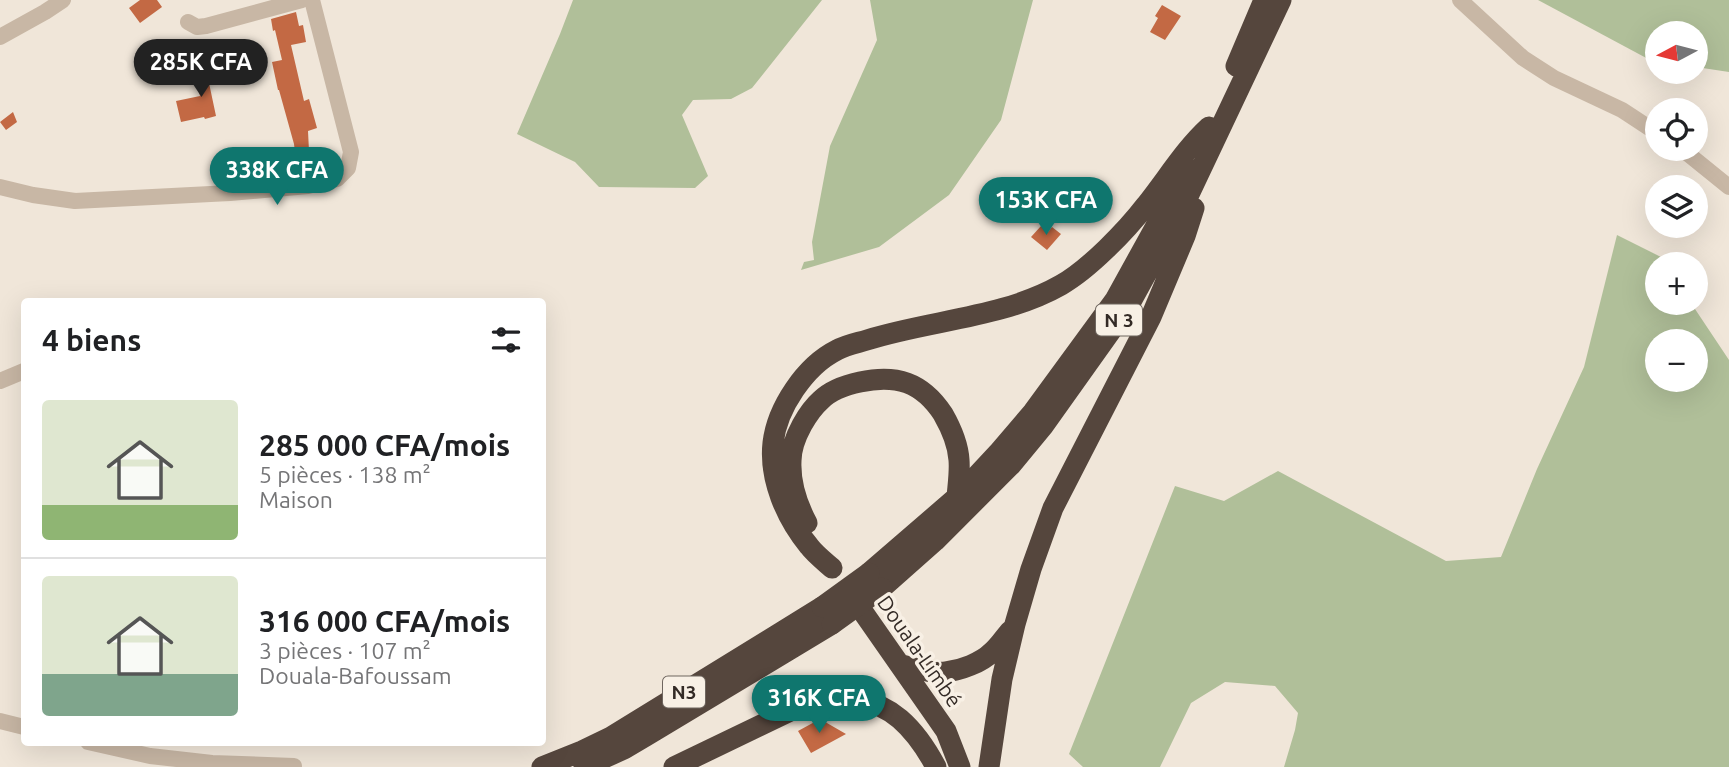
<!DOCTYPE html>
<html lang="fr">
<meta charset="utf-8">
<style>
:root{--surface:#fff;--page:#f6f6f6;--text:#202124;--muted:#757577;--line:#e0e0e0;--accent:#0f766e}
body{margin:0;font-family:Ubuntu,sans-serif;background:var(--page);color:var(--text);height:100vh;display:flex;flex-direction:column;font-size:26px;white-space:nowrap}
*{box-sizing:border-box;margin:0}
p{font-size:23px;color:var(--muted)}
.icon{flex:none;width:38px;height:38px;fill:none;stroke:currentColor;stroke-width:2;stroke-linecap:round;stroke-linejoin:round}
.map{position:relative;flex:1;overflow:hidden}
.panel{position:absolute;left:21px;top:298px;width:525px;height:448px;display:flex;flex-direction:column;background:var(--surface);border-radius:7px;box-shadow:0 7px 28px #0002}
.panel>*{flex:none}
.needle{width:46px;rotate:263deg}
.fabs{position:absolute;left:1645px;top:21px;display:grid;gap:14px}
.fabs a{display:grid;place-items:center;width:63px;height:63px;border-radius:50%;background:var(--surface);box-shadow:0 7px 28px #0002;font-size:35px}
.price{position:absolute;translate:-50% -60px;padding:0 16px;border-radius:24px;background:var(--accent);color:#fff;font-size:23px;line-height:46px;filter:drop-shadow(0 2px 4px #0008)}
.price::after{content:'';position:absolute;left:50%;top:42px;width:21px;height:16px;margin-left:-10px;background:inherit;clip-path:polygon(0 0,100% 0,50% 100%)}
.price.current{background:#222;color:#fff}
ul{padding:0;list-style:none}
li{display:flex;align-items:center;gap:21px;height:175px;padding:0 21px}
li+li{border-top:2px solid var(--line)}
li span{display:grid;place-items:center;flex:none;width:196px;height:140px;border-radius:7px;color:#555}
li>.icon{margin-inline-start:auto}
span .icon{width:84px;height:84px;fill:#fffc;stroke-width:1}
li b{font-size:30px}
h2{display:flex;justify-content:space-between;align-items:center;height:84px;padding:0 21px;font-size:30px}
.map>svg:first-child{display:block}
.green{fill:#b0bf99;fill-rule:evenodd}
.building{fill:#c36944}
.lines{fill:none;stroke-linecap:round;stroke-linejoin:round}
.minor{stroke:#c8b7a5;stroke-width:16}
.highway{stroke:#55463d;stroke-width:21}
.highway-bridge{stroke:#55463d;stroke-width:21}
.labels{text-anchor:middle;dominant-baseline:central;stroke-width:7;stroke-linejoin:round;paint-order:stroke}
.shield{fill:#f8f0e5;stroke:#6f665f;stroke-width:2}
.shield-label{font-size:19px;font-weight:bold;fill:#342b26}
.street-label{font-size:21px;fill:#342b26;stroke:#f8f0e5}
</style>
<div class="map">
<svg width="1729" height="767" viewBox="0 0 1729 767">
<rect width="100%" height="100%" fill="#f0e6d9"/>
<path class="green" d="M573,0h249l-70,88 -21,11 -38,1 -11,15 26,61 -13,12 -96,-1 -24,-25 -58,-28 43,-100z
M870,0h163l-32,120 -52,75 -70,52 -78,23 3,-8 10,-2 -2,-18 18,-96 47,-106z
M1538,0h191v72l-33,-5v-34h-39v29l-7,-2z
M1617,235l44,22 5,7h-9v39h34l38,57v407h-445l11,-37 3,-17 -23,-27 -50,-4 -34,21 -31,64h-77l-14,-13 106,-268 49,15 54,-30 168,90 55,-4 36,-88 47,-102zM1696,341v39h-39v-39z"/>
<path class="building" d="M140,0h17l5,7 -22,16 -11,-15z
M1162,5l19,11 -16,24 -15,-8 8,-14 -3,-2z
M296,12l3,14 4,-1 3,17 -15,3 13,56 5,-2 8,29 -9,3 1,20 -14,1 -1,-8 -15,-54h-1l-6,-28 10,-2 -7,-30 -2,1 -2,-12z
M225,69l2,10 -18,4 7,33 -11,3 -1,-2 -23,5 -5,-21 24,-5 -4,-15 6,-1 -1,-5z
M13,112l4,10 -11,8 -6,-8z
M1041,226l7,6 4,-5 9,7 -14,16 -16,-13z
M820,719l26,15 -35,19 -13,-22z"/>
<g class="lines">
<path class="minor" d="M1460,0l63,58 31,20 68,32 35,23
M188,22l9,5 9,-1 96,-26
M0,37l45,-25 18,-12
M1682,149l47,38
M0,187l33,8 42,6 155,-8 78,-7 29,-7 11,-11 3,-16 -39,-152
M0,381l24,-10
M0,721l24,6
M88,742l62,14 62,7 82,3"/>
<path class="highway" d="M1236,66l28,-66
M807,523c-10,-19 -17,-40 -16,-62 0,-12 5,-25 11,-36 5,-9 11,-18 19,-25 10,-10 25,-15 39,-18 36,-8 62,0 83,32 8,14 15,30 16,46 1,12 -1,25 -2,37
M832,568c-8,-7 -17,-14 -23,-22 -23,-28 -40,-67 -36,-103 4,-35 32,-77 64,-93 9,-5 20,-7 30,-10 63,-20 136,-22 194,-55 28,-16 65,-54 85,-80 21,-26 38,-55 63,-78
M869,573l88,-76 41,-44 35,-41 82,-112 73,-132
M882,588l53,-47 76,-76 33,-40 84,-118 55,-100 98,-207
M849,592l97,139 14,36
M902,665c13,3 30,9 44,7 15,-2 35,-9 46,-20 7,-6 12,-14 18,-21
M542,767l40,-16 29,-14 211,-130
M584,767l40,-18 22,-13 186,-112
M674,767l139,-67c29,-7 64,-1 87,19 15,13 27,31 36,48
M989,767l13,-88 13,-55 16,-55 22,-61 98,-191 34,-81 9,-28"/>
<path class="highway-bridge" d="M822,607l47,-34
M832,624l50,-36"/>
</g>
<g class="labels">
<g class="shield">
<rect x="1096" y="304.5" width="46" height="31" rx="5"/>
<rect x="663" y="676.5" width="42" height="31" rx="5"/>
</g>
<g class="shield-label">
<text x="1119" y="320">N 3</text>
<text x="684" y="692">N3</text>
</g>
<g class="street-label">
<text transform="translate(920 651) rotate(55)">Douala-Limbé</text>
</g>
</g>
</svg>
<div class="fabs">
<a><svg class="needle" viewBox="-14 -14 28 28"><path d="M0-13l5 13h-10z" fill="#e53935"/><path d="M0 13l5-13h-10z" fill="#757577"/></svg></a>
<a><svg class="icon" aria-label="locate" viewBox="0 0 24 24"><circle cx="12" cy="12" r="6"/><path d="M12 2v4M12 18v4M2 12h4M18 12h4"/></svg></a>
<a><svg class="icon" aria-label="layers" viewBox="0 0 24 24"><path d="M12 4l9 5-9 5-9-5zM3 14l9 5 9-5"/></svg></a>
<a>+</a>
<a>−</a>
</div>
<b class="price current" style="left:201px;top:99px">285K CFA</b>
<b class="price" style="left:277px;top:207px">338K CFA</b>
<b class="price" style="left:1046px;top:237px">153K CFA</b>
<b class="price" style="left:819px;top:735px">316K CFA</b>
<section class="panel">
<h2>4 biens<svg class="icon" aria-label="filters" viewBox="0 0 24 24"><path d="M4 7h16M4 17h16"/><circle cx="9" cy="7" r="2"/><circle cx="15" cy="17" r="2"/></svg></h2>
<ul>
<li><span style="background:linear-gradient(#dfe7d0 75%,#8fb573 0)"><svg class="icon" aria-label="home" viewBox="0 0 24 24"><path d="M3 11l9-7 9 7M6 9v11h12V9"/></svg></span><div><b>285 000 CFA/mois</b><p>5 pièces · 138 m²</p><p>Maison</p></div></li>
<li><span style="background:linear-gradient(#dfe7d0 70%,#7fa58c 0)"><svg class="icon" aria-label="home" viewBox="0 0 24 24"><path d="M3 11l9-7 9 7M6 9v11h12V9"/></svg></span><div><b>316 000 CFA/mois</b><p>3 pièces · 107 m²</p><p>Douala-Bafoussam</p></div></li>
</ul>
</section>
</div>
